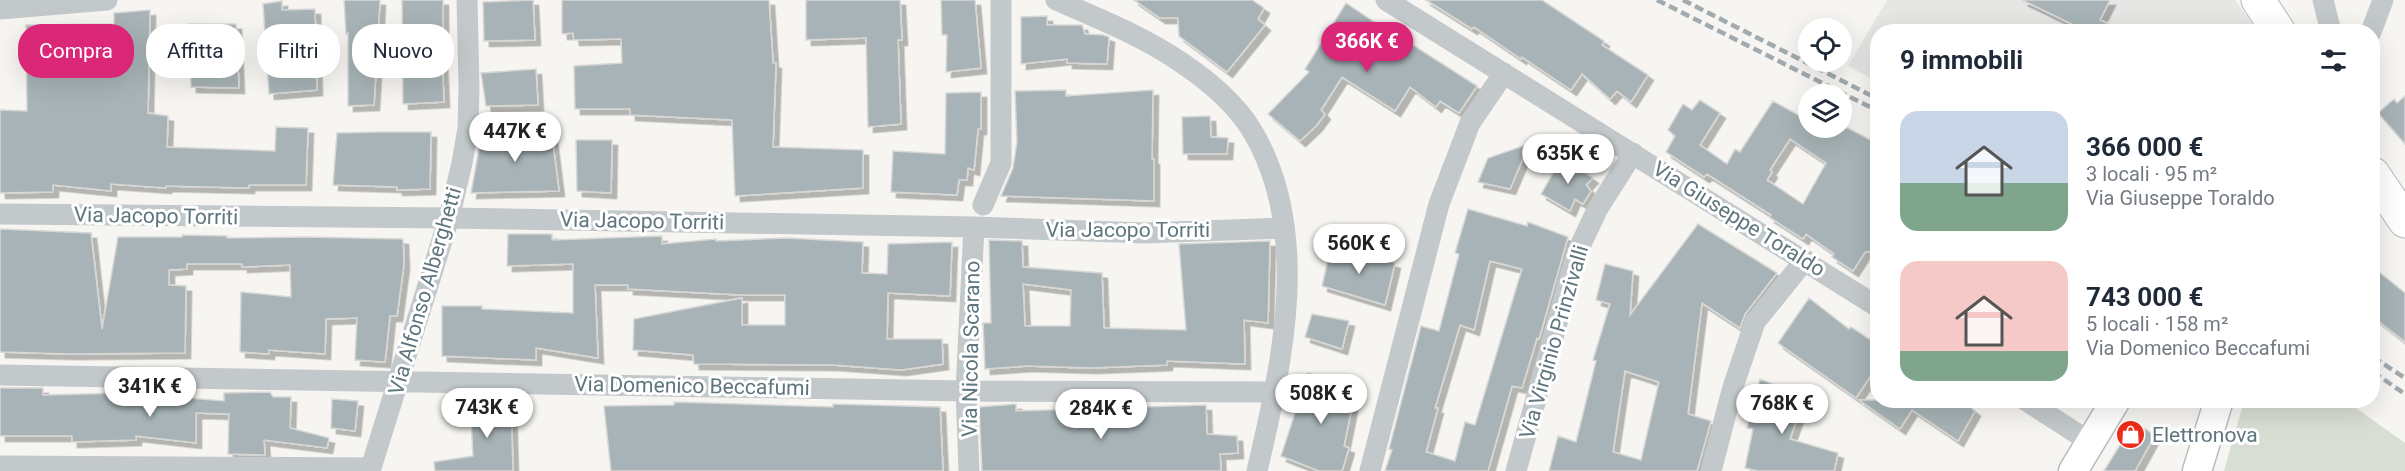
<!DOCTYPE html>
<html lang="it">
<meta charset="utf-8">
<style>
:root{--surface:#fff;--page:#f6f6f7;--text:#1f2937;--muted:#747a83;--accent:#db2777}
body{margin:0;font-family:Roboto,sans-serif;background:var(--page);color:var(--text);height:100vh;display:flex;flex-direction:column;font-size:22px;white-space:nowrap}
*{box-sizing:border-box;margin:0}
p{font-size:20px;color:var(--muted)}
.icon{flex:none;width:33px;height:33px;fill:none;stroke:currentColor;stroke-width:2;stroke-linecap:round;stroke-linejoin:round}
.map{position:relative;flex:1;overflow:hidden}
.drawer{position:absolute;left:1870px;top:24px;width:510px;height:384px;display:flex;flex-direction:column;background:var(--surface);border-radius:24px;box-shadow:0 6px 24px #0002}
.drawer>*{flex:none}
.banner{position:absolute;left:18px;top:24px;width:570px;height:54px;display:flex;gap:12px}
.buttons{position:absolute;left:1798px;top:18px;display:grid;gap:12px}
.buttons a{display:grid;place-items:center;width:54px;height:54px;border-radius:50%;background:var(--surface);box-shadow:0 6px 24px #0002;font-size:30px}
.price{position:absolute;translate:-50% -51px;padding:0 14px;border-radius:21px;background:#fff;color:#222;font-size:20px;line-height:39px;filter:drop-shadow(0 2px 3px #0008)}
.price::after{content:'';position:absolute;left:50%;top:36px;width:18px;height:14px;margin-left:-9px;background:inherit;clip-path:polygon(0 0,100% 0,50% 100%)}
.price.active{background:var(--accent);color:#fff}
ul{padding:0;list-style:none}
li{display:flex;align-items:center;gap:18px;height:150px;padding:0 30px}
li span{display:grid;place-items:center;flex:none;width:168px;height:120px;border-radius:18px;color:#555}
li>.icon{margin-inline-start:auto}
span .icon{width:72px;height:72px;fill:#fffc;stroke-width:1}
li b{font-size:26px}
h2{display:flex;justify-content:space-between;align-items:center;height:72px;padding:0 30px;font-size:26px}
.pill{padding:0 21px;border-radius:24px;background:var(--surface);box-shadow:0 6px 24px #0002;font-size:21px;line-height:54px}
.pill.active{background:var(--accent);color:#fff}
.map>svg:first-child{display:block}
.built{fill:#e6e7e5}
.green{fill:#d8ded3}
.building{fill:#a7b3b6;stroke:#d7d7d5;stroke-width:1.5;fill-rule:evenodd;filter:url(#shadow)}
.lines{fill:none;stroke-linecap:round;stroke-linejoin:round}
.secondary-casing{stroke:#b5bcbf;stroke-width:31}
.primary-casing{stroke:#b4babc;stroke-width:35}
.street{stroke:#c3c8ca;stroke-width:21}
.secondary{stroke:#fff;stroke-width:28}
.primary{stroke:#fff;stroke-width:33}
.rail{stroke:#a1aaae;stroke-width:4.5;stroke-dasharray:9 4.5;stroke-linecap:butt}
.labels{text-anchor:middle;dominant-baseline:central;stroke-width:6;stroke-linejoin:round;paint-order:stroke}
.street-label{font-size:21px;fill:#5f767f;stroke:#fff}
.poi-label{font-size:21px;fill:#5f767f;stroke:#fff;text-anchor:start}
</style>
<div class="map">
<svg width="2405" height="471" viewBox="0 0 2405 471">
<defs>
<filter id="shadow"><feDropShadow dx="5.5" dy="5.5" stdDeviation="0" flood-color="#0004"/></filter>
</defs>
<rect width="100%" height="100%" fill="#f6f5f2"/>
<path class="built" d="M1887,0h348l22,31 -379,1v50l-30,-16z"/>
<path class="green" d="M2244,401h102l59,42v28h-181z"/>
<path class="building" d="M344,0h36l-6,105 -26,1v-73l-2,1z
M402,0h41v36h-2l3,66 -41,2z
M533,0l2,40 -51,1 -1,-39z
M562,0h207l4,63h3l-3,84 90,3v38l-128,8 -3,-76 -102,-5v-6h-55l-1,-43 48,-3 -1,-24 -47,1 -1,-7 -11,1z
M806,0h94l2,40h-4l3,84 -33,3 -2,-89 -60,2z
M941,0h34l6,68 -35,4 1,-37h-5z
M1134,0h118l12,8 -6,11 7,6 -38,47 -48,-36 -1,-18h-18z
M1426,0h116l62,41 -2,4 46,30 -17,27 -14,-11 -7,8 -28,-25 -11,16 -49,-33 -1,2 -47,-32 -2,2z
M2022,0h88l-10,20 26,12h-38z
M282,1v9l33,-1 2,81 -48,4 -6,-90z
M1346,3l52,35 1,-2 78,50 -18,27 -19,-12 -4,6 -26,-20 -15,24 -53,-34 -21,33 4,4 -9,12 -16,15 -32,-27 41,-42 -4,-3z
M150,10l-2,103 20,3 -1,31 108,4 1,-24 32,1 -2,57h-57v3l-83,-2v2l-55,-4v7l-58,-6v7l-53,1v-83l27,1 -1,-86 88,-1v-11z
M1047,16v9h35l3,9 18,1 6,2 -2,27 -40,-1v-4l-46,5v-47z
M189,24h47l3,64 -48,-1z
M536,69l2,36 -52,1 -5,-33z
M1066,90v6l87,-6 -1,69h2v42l-153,-5 12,-28 4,-26 -2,-51z
M981,92v37h-3l-4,41 -6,-2 -1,12h-8l-2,15 -66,-3 2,-41 52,3 1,-61z
M2405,96v48l-27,-31 16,-14 3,4z
M1700,100l20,13 -20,32 27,19 8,-15 5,3 33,-51 36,20v7h39l30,16v107l-13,1 -12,19 -21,-14 2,-3 -28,-20 -3,5 -34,-22 2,-2 -64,-41 -3,3 -38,-25 9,-16 -7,-6 15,-26 9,6zM1790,139l36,24 -23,41 -36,-24 5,-8 -2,-2z
M1210,116l1,21 17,1 -1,16h-44l-1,-37z
M489,129l63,7 7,55 -88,2 11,-61h7z
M378,132h53l-1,57 -33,1v-3l-64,-2 4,-52z
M576,140h36l-1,53 -34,-2z
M1529,144l-19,45 -32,-7 10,-24z
M1562,158l31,20 -7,7 5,6 -8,13 -8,-5 -5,12 -29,-17z
M1468,209l59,17 1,-4 40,15 -29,102 -2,-1 -15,50 -10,-2 -24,85h-103l7,-21 -3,-1 32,-123 18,5 20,-77 -4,-1zM1490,261l32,8 -47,156 -10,-3 -10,39 -29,-9 12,-44h-3l25,-83 14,5z
M1698,224l79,49 -32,41 -5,14 -38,-25 -14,111 23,7 -14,50h-148l9,-35 18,6 20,-81 -3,-1 17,-56 -14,-4 9,-36 28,7 -3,44zM1625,371l34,11 -18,78 -28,-8z
M0,229l91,4 11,96 16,-92h64v-2l45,1v2l79,-1 97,2 1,25 -7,52h-7l-5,46 -30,-2 2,-42 -31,1 -1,35 -56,-4v4l-29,-2 1,-60 50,5 -1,-32 -48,2v-3h-55v5l-18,1v15l17,1 -1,67 -115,1 -70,-2z
M508,234h44v6l110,-4v8l54,-5v2l70,-3 77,4 -1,31 25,1 1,-30 64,-2 -2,54 -62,-3 -1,46h55l1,25 -42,6 -68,-5 -139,-1 -1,-9 -60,-5 1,-31 108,-21v27h43v-30h-43l-114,-6v-4h-33l3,73 -62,-10v12l-94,-4v-50h40v3l91,4v-49l-66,2z
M989,240l33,1 1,26 79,6 2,55 82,2 -7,-86 91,-3 -2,82 -24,-3 1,44 -78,-3v4l-76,3 -64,-2 -42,3 -2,-46h8zM1023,284l48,6 -1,36h-45z
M1331,247l64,16 -10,42 -63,-19z
M2373,267l32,26v49l-32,-25z
M1809,298l40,31 2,-2 27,18v20l-22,33 -78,-55z
M1312,314l37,7 -7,28 -37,-12z
M1308,373l48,14 -12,59 5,2 -7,23h-23l-38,-15z
M1760,379l45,18 -15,42 48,14 -4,18h-76l-13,-3 8,-39 -6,-1z
M0,388h43v7l85,-2 96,8v-8l46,-1 3,5h18l-1,31 39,10 -2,10 -63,-8 1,15 -37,-1 1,-40 -33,-1v30l-60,-7v4l-64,2v-6h-72z
M332,399l26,2 -3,30 -24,-3z
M511,399l2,72h-78l-1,-9 39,-6 -3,-56z
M1859,400h103l13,11 -17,30 -46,-31 -12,19z
M674,402l159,5v-3l107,3 3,64h-332l-7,-65 70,-1z
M1016,404v7l190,-6 1,29 30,2 1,17 -18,1 1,17h-239l-3,-64z
M2134,422l21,13 -20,36h-31z"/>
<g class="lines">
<defs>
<path id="secondary" d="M2073,471l43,-71
M2197,471l22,-71"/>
<path id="primary" d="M2258,0l21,32
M2373,174l32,47"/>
</defs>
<use href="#secondary" class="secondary-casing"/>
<use href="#primary" class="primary-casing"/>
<path class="street" d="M1056,0c43,19 87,36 126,63 25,17 53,40 69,66 62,101 31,235 6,342
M1386,0l492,307
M2323,0l8,32
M0,9l107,-9
M2371,32l12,-32
M983,205l18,-42v-163
M0,214l449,4 525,9 170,6 140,-5
M0,375l966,16 309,1
M2025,400l65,42
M0,466l371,2
M370,471l79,-253 13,-55 6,-35 1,-42 -2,-86
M969,471l-3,-80 8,-164
M1370,471l69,-267 31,-81 34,-50
M1516,471l60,-216 21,-45 36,-57
M1711,471l22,-84 22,-65 50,-62"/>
<use href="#secondary" class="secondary"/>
<use href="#primary" class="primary"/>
<path class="rail" d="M1657,0l221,111
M1683,0l195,99
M2373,357l32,21
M2373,372l32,22"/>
</g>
<defs>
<symbol id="shop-disc" viewBox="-11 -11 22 22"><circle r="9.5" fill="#ed2d1a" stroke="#fff"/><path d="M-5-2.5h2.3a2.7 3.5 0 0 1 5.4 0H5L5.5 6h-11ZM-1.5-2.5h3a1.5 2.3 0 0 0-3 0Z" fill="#fff"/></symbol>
</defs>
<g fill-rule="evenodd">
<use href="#shop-disc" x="2114" y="418" width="33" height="33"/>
</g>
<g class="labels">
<g class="street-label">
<text transform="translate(156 216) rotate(1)">Via Jacopo Torriti</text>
<text transform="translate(1739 219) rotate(32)">Via Giuseppe Toraldo</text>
<text transform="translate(642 221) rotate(1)">Via Jacopo Torriti</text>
<text x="1128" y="230">Via Jacopo Torriti</text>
<text transform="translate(425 291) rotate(-74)">Via Alfonso Alberghetti</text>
<text transform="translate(1554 342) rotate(-74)">Via Virginio Prinzivalli</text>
<text transform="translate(971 349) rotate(-89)">Via Nicola Scarano</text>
<text transform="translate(692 386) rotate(1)">Via Domenico Beccafumi</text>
</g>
<g class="poi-label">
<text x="2152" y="435">Elettronova</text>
</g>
</g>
</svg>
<div class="buttons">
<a><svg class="icon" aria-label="locate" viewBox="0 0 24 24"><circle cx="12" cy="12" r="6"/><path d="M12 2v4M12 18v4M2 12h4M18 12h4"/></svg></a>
<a><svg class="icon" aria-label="layers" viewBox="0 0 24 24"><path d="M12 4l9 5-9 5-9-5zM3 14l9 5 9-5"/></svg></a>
</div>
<b class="price active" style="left:1367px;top:73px">366K €</b>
<b class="price" style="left:515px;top:163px">447K €</b>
<b class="price" style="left:1568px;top:185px">635K €</b>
<b class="price" style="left:1359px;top:275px">560K €</b>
<b class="price" style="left:150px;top:418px">341K €</b>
<b class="price" style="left:1321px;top:425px">508K €</b>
<b class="price" style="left:1782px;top:435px">768K €</b>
<b class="price" style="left:487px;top:439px">743K €</b>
<b class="price" style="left:1101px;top:440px">284K €</b>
<div class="banner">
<a class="pill active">Compra</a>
<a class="pill">Affitta</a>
<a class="pill">Filtri</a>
<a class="pill">Nuovo</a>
</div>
<section class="drawer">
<h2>9 immobili<svg class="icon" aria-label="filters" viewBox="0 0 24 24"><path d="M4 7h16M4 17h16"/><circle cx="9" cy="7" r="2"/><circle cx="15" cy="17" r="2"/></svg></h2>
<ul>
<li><span style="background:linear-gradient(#c9d6e8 60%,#7fa58c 0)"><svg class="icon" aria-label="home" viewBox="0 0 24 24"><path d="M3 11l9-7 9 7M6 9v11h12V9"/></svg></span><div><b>366 000 €</b><p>3 locali · 95 m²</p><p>Via Giuseppe Toraldo</p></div></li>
<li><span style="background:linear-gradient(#f6c9c9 75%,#7fa58c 0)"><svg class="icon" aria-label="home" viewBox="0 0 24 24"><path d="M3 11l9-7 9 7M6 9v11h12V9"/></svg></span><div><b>743 000 €</b><p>5 locali · 158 m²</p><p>Via Domenico Beccafumi</p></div></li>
</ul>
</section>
</div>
